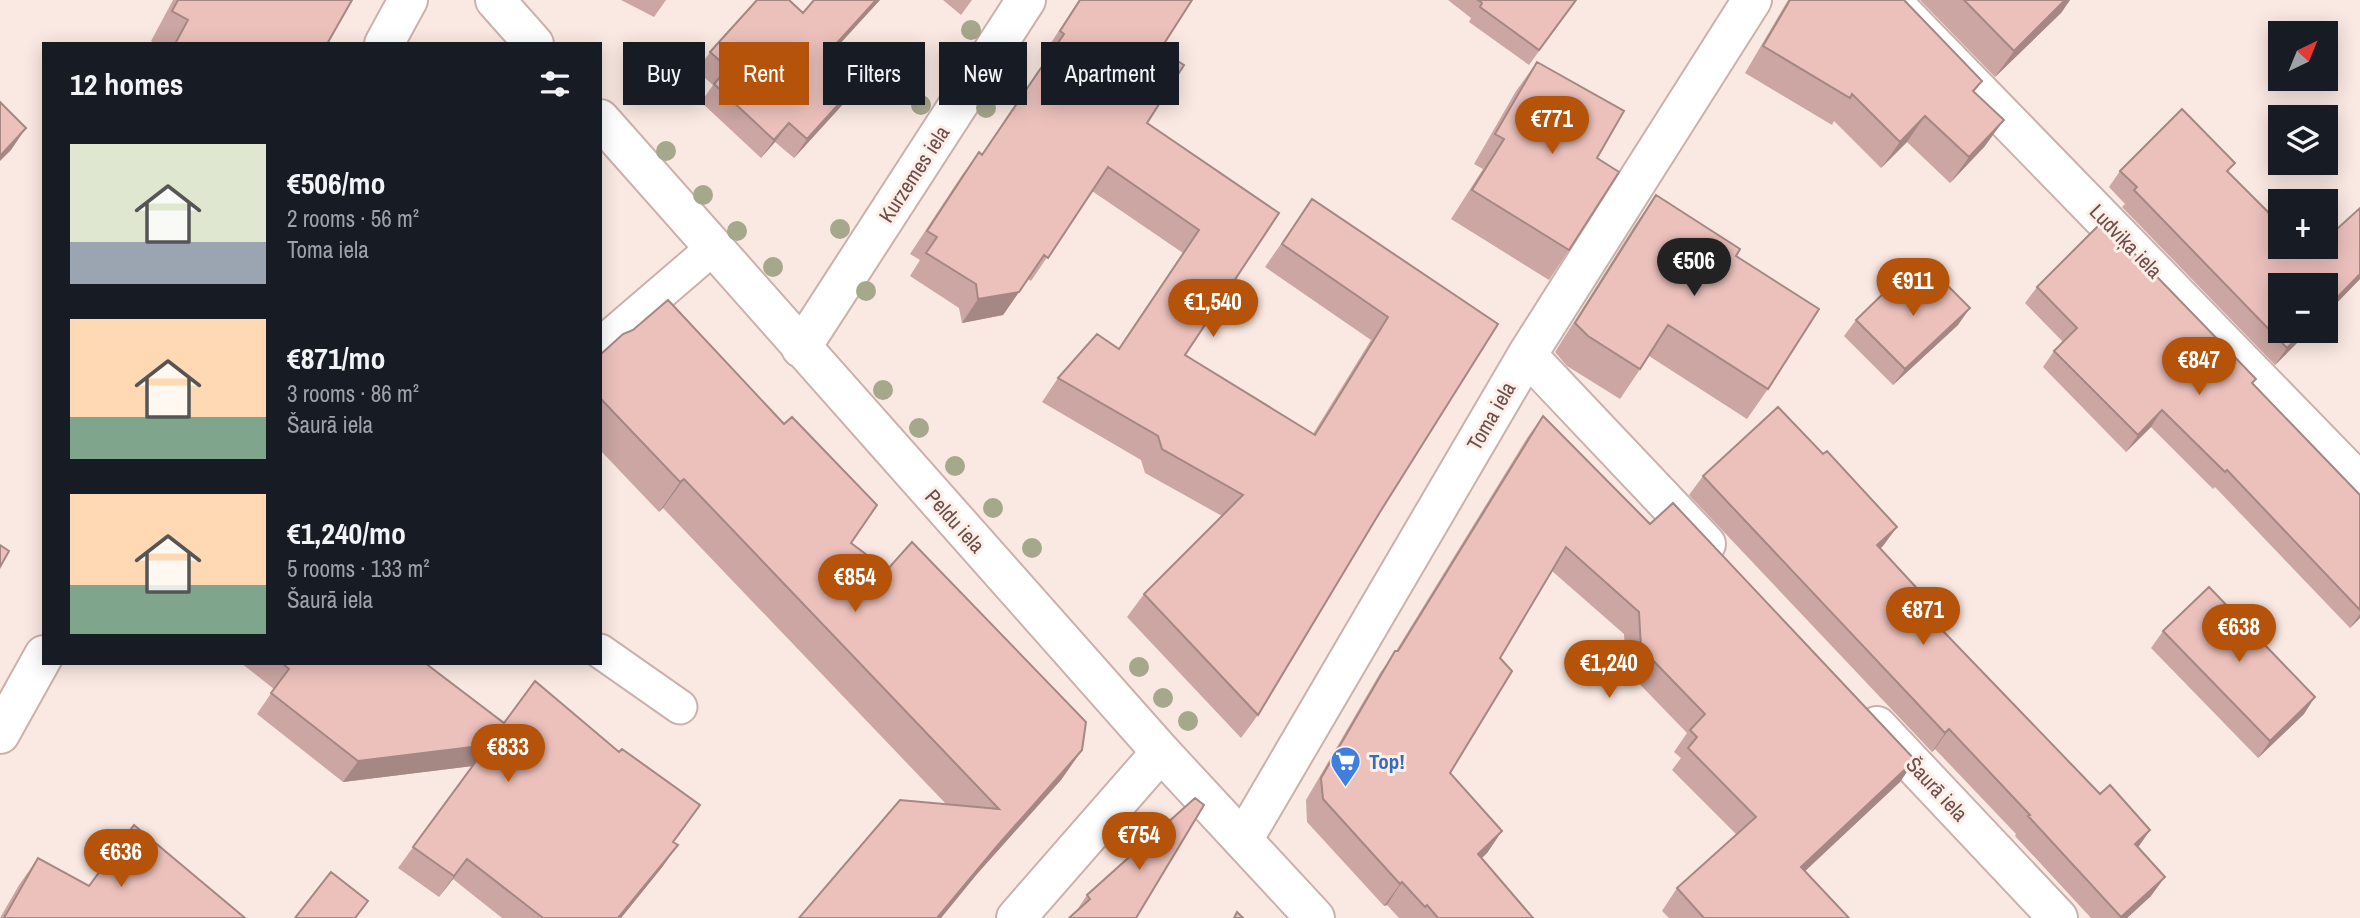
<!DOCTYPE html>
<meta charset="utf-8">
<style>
:root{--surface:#171b24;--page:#242831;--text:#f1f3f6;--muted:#9ea1a6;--accent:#b45309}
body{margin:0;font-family:"Archivo Narrow",sans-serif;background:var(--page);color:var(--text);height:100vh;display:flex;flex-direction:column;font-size:26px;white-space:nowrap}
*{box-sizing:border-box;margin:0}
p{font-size:23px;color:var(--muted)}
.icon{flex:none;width:38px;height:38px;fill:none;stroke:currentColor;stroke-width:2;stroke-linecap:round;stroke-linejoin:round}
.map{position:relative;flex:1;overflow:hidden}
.details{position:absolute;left:42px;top:42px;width:560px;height:623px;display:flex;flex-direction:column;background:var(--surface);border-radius:0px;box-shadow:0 4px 18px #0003}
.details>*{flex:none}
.banner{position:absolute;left:623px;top:42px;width:665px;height:63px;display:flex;gap:14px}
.needle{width:46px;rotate:43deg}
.buttons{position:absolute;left:2268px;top:21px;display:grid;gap:14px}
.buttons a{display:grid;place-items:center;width:70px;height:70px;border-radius:0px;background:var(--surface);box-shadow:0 4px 18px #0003;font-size:35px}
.price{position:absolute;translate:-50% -60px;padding:0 16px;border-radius:24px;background:var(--accent);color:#fff;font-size:23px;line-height:46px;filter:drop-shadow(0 2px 4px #0008)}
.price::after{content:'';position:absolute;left:50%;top:42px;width:21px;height:16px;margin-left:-10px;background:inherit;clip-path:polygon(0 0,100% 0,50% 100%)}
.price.selected{background:#222;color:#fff}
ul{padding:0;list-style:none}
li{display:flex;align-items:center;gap:21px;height:175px;padding:0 28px}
li span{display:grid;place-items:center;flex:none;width:196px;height:140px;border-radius:0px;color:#555}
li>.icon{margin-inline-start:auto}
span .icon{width:84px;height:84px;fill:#fffc;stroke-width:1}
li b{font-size:30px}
h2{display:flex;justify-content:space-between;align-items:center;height:84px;padding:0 28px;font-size:30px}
.pill{padding:0 24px;border-radius:0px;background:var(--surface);box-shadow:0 4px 18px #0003;font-size:24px;line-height:63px}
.pill.selected{background:var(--accent);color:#fff}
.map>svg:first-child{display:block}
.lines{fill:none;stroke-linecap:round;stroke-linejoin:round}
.service-casing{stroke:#cbb1ac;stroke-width:37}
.minor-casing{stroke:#cbb1ac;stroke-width:42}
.tertiary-casing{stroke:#cbb1ac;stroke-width:42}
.secondary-casing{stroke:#ceb0aa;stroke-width:42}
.service{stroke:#fff;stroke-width:33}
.minor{stroke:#fff;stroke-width:38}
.tertiary{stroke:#fff;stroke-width:38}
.secondary{stroke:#fff;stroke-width:38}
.tree{fill:#a5a88b}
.wall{fill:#cba6a2}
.shaded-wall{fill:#a58784}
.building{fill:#ecc1bc;stroke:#a58784;stroke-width:2}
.labels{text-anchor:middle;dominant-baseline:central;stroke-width:6;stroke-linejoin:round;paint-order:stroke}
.street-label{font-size:21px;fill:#6e4d4b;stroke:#fdeee7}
.shop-label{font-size:21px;font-weight:bold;fill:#366cbe;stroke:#fdeee7;text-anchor:start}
</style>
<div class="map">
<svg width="2360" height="918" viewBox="0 0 2360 918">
<rect width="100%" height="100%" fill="#fae9e2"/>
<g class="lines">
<defs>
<path id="service" d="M600,345l113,-97
M600,651l80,56"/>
<path id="minor" d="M1890,0l470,483
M801,348l225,-348
M1527,355l179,189
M1877,726l181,192
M1243,840l284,-485 225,-355
M1016,918l145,-166"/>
<path id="tertiary" d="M495,0l39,44
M600,119l561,633 154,166"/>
<path id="secondary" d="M384,44l24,-44
M0,734l44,-79"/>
</defs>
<use href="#service" class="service-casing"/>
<use href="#minor" class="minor-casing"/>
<use href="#tertiary" class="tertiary-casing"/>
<use href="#secondary" class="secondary-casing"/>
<use href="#service" class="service"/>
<use href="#minor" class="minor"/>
<use href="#tertiary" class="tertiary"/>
<use href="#secondary" class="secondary"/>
</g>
<g class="tree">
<circle cx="971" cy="30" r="10"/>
<circle cx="921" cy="105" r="10"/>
<circle cx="986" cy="108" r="10"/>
<circle cx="666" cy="151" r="10"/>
<circle cx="703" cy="195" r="10"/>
<circle cx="840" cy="229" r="10"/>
<circle cx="737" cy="231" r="10"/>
<circle cx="773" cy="267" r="10"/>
<circle cx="866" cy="291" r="10"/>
<circle cx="883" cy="390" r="10"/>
<circle cx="919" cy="428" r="10"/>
<circle cx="955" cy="466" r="10"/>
<circle cx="993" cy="508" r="10"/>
<circle cx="1032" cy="548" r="10"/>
<circle cx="1139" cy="667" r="10"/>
<circle cx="1163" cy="698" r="10"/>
<circle cx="1188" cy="721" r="10"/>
</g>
<path class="wall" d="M173,0h179l-25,44h-171l-5,-3z
M621,0h45l-12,17z
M880,0l-42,46 30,26 -13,19 -61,67 -19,-16 -14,16 -60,-56 12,-17 -16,-14 13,-19 93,-39z
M943,0h29l-11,15z
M1079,0h113l-32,50 -13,73 132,90 -94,142 128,79 58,-94 -106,-73 47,-68 186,125 -118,188 -122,203 -17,23 -114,-121 17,-23 78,-78 -77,-43 -4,-13 -99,-58 16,-24 61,-29 64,-96 -91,-62 -61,90 -3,-2 -25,36 -41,8 -3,-15 -49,-32 10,-16 -10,-6 52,-79 17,-23 3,3 65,-97 -4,-3z
M1448,0h128l-47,65 -60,-43 2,-4z
M1788,0h116l78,81 -8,11 11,54 -35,37 -43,-41 -26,26 -47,-47 -2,4 -87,-52z
M1920,0h150l-9,13 -66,64z
M1537,62l60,96 -28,92 -20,30 -98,-61 32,-50 -9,-5 42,-73z
M2120,171l108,2 82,81 50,25 -34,35v-29l-17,46 -34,34 -153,-158 3,-3 -16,-17z
M1656,195l80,61 32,133 -21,30 -98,-63 -29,43 -53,-33 -12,-14 80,-127z
M2037,287l216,97 107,111v123l-10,10 -135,-141 -2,2 -62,-62 -25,25 -83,-85 11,-16 9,-9 -38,-39z
M1900,299l58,26 -65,60 -49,-49 12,-16z
M600,355l251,188 231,207 -21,30 -84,94 -36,44h-142l147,-114 -283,-296 -4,4 -59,-62z
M1543,416l107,108 265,236 -15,22 -95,89 44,47h-180l-7,-7 15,-23 60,-53 -65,-65 9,-12 -7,-6 13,-19 -61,-63 -2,-36 -72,-63 -52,87 -50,115 52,58 -15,22 -6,5 52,60h-134l-12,-13 -3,1 -77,-84 -1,-22 74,-127 16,-22 131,-213z
M1823,454l74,73 -17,22 63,82 157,163 50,36 -12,17 13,49 -24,22h-36l-76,-82 1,-2 -81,-85 -3,3 -243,-257 14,-19z
M2163,631l141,83 -46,44 -107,-110z
M241,663h184l79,60 182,103 -13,16 -10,24 -42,52h-119l-49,-39 -14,18 -41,-29 74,-102 -129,16 -86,-68 17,-25z
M38,858l51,28 156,32h-245l19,-33z
M1087,895l49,23 -61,-5z"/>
<path class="shaded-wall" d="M876,0h4l-57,62 13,-18z
M2065,0h5l-9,13 -66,64 19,-26z
M868,72l-13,19 -61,67 13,-19z
M1925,116l-18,26 -26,26 19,-26z
M2004,120l-19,26 -35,37 19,-26z
M789,123l-14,19 -14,16 13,-18z
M26,128l-15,22 -11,11v-5z
M2360,274v5l-34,35v-5z
M1019,292l-16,23 -41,8 16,-24z
M1970,308l-12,17 -65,60 12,-16z
M2304,331h5l-34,34 12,-17z
M2162,410l-11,17 -25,25 12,-17z
M684,479l-21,29 -4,4 21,-30z
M1897,527l-14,19 -20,19 14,-20z
M2360,614v4l-10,10z
M2315,697l-11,17 -46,44 12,-17z
M1949,729l-14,20 -3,3 13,-19z
M488,745l-15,21 -130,16 15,-21z
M1082,750l-21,30 -84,94 -36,44h-4l61,-73z
M1915,760l-15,22 -114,107 15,-22z
M2150,830l-13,19 -2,-5z
M1502,831l-15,22 -24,24 15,-23z
M678,845l-15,21 -42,52h-3z
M467,859l-14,20 -14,18 15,-21z
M2165,877l-14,19 -24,22h-7z
M1402,882l-15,23 -3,1 16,-22z"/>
<path class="building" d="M178,0h174l-25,44h-152l13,-24 -16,-9z
M757,0h32l14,13 11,-13h62l-40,44 32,28 -61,67 -18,-16 -15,17 -60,-56 14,-16 -18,-16z
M1080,0h112l-32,50 24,15 -37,58 132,90 -94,142 130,80 73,-118 -106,-73 30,-45 186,125 -118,188 -122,203 -114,-121 99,-99 -81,-46 -4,-13 -100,-58 39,-44 22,15 80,-119 -91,-63 -60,91 -4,-3 -25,37 -41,7 -2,-15 -50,-31 11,-16 -10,-6 52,-79 3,3 82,-121 -4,-3z
M1478,0h98l-37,50 -59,-43 2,-4z
M1790,0h114l78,81 -9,10 31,29 -35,37 -44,-41 -25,26 -48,-48 -2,4 -87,-52z
M1964,0h101l-51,51z
M1537,62l87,49 -27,47 22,14 -50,78 -97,-60 32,-51 -9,-5z
M0,102l26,26 -26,28z
M2182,109l53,54 -8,8 53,53v23h23l7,7 8,-7h8v-8l34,-31v66l-34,35v-24h-46v46h24l-17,17 -153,-158 3,-3 -17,-16z
M1656,195l84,54 -4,7 83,53 -51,80 -100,-64 -28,44 -52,-33 -13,-13z
M2103,221l153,158 -4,4 108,112v115l-133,-140 -2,2 -63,-62 -24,25 -84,-84 23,-23 -40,-41z
M1931,269l39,39 -65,61 -49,-49 33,-32 11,11z
M668,300l116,124 8,-7 85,88 -26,38 36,27 25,-28 174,180 -4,28 -84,95 -61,73h-138l101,-118 99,9 -315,-330 -4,3 -80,-84v-43l23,-21 10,-4z
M1778,407l45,47 4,-3 70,76 -20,18 72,78 -7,7 158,164 10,-9 40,45 -15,14 30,33 -44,40 -93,-101 2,-1 -81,-86 -4,4 -242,-257z
M1543,416l107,108 23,-21 242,257 -114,107 48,51h-145l-27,-30 79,-71 -68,-69 9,-11 -7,-7 15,-16 -64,-66 -2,-36 -73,-65 -66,111 12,13 -62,102 52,58 -24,23 55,64h-95l-11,-13 -2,2 -23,-25 -2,2 -77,-85 -2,-21 74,-127h3z
M0,545l9,6 -9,16z
M2209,587l106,110 -45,44 -107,-110z
M282,663h143l79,60 31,-42 84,71 3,-3 78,56 -27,37 5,3 -60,73h-75l-76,-59 -13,17 -41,-29 75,-102 -130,16 -87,-68 18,-24z
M1195,798l9,7 -68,113h-67l21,-19 -3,-4z
M134,825l111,93h-241l34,-60 51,28z
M331,872l37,29 -13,17h-60z
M1237,912l6,6h-9z"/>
<defs>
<symbol id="supermarket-pin" viewBox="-11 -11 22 30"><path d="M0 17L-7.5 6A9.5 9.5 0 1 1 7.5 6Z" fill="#3f7fe0" stroke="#fdeee7"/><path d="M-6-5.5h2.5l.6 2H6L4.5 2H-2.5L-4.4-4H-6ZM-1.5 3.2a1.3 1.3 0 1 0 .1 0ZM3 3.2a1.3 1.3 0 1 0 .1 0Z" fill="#fff"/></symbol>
</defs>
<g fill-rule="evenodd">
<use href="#supermarket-pin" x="1328" y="744" width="35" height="47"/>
</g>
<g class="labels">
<g class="street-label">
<text transform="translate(914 174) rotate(-57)">Kurzemes iela</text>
<text transform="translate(2126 241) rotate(46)">Ludviķa iela</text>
<text transform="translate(1491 416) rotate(-60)">Toma iela</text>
<text transform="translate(955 521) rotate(48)">Peldu iela</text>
<text transform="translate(1937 789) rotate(47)">Šaurā iela</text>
</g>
<g class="shop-label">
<text x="1369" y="761">Top!</text>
</g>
</g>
</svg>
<div class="buttons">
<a><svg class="needle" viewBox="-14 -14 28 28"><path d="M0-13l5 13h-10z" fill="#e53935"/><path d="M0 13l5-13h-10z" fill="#9ea1a6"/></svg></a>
<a><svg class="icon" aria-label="layers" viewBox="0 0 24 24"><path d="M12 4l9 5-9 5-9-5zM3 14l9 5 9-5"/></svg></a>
<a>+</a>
<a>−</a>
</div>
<b class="price" style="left:1552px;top:156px">€771</b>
<b class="price selected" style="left:1694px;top:298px">€506</b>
<b class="price" style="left:1913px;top:318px">€911</b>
<b class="price" style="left:1213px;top:339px">€1,540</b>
<b class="price" style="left:2199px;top:397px">€847</b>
<b class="price" style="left:855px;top:614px">€854</b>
<b class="price" style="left:1923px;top:647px">€871</b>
<b class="price" style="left:2239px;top:664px">€638</b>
<b class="price" style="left:1609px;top:700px">€1,240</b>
<b class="price" style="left:508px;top:784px">€833</b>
<b class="price" style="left:1139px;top:872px">€754</b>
<b class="price" style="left:121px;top:889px">€636</b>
<div class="banner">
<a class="pill">Buy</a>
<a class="pill selected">Rent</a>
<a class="pill">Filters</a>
<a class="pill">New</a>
<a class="pill">Apartment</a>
</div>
<section class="details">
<h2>12 homes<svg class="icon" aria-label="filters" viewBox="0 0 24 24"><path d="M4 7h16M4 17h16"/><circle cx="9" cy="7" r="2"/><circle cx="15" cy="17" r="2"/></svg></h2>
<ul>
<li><span style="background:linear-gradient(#dfe7d0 70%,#9aa5b1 0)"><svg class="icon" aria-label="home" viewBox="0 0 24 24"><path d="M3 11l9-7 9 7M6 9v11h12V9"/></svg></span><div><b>€506/mo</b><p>2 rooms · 56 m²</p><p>Toma iela</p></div></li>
<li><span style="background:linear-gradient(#ffd9b3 70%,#7fa58c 0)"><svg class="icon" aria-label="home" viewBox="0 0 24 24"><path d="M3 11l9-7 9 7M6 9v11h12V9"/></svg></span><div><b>€871/mo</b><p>3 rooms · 86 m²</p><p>Šaurā iela</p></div></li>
<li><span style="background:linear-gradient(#ffd9b3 65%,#7fa58c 0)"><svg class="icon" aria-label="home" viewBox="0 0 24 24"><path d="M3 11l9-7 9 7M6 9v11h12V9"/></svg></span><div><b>€1,240/mo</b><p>5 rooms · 133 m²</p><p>Šaurā iela</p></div></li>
</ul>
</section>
</div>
